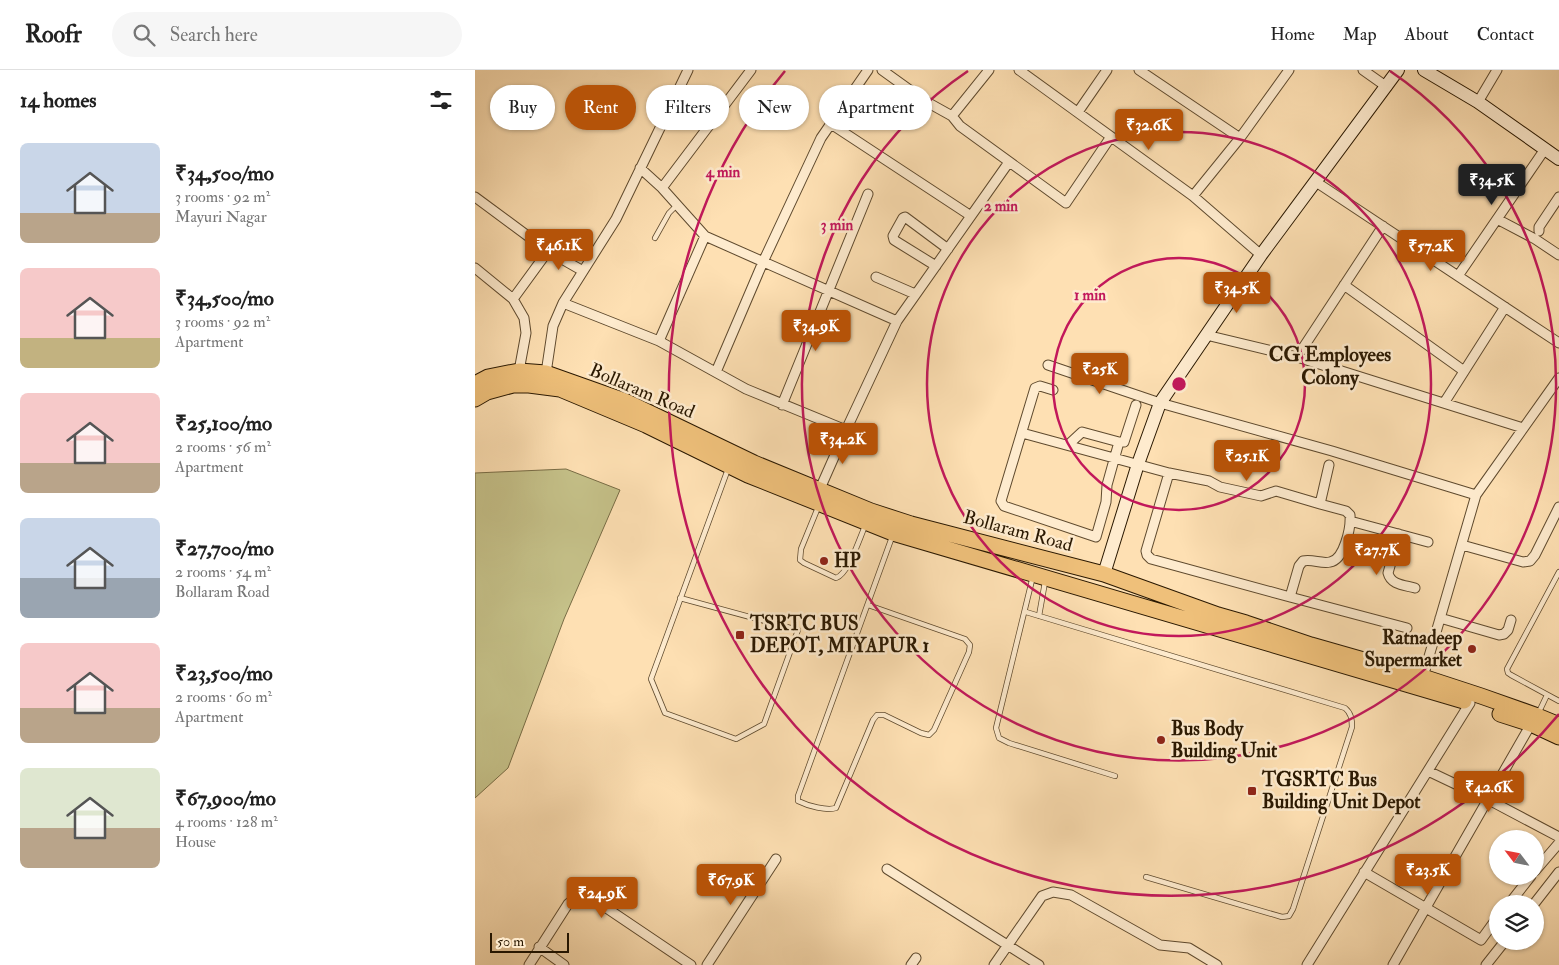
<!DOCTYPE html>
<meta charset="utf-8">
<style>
:root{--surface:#fff;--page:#f6f6f6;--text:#222;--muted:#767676;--line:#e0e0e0;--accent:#b45309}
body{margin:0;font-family:"IM FELL Double Pica",serif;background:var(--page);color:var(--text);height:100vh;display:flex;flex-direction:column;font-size:19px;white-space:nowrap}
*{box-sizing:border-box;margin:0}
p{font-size:16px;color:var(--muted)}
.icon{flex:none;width:28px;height:28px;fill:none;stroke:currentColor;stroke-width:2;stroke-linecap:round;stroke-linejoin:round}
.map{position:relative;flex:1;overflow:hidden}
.side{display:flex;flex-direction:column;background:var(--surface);width:475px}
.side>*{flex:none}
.banner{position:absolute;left:15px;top:15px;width:475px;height:45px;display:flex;gap:10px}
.needle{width:32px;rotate:302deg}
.tools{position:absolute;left:1014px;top:760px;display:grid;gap:10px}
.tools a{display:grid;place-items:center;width:55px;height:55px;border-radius:50%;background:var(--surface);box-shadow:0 1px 4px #0004;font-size:25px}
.scale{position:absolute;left:15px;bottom:12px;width:79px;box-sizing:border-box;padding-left:5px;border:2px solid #2a1801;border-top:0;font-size:14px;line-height:18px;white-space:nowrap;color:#2a1801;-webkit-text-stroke:4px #feebce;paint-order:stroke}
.price{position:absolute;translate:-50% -42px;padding:0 11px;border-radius:5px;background:var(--accent);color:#fff;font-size:16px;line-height:32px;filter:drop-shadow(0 1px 2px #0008)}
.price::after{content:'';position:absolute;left:50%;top:30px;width:15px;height:11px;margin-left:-8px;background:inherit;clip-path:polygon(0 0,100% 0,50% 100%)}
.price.current{background:#222;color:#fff}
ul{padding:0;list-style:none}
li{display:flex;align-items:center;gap:15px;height:125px;padding:0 20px}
li span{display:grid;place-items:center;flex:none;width:140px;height:100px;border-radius:8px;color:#555}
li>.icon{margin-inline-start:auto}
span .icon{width:60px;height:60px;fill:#fffc;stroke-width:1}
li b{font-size:21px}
h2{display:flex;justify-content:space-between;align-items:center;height:60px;padding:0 20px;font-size:21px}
.chip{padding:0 18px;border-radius:22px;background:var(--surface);box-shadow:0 1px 4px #0004;font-size:18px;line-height:45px}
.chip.current{background:var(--accent);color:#fff}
header{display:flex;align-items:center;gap:30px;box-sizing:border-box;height:70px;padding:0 25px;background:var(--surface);border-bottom:1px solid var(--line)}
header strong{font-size:24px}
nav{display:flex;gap:28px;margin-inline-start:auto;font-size:18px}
.search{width:350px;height:45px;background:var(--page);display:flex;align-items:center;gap:12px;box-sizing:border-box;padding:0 18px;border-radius:28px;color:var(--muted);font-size:19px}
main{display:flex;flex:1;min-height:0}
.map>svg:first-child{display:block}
.green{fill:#c5c189;stroke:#786c45}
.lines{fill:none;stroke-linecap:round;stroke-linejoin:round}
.lane-casing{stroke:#5f4a2e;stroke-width:6}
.street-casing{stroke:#5f4a2e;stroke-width:11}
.secondary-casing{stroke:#2a1801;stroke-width:14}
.primary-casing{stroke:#2a1801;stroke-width:17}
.lane{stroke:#feebce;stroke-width:4.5}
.street{stroke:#feebce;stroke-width:9}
.secondary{stroke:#feebce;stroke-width:12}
.primary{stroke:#efc07a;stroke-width:15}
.ring{fill:none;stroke:#c2185b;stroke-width:2.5}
.poi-dot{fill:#8f2418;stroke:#feebce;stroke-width:2}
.labels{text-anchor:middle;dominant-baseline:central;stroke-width:5;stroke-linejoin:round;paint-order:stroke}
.street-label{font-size:19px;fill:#2a1801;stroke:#feebce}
.poi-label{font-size:19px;font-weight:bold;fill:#2a1801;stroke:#feebce;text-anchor:start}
.neighbourhood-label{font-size:20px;font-weight:bold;fill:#2a1801;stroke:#feebce}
.centre{fill:#c2185b;stroke:#feebce;stroke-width:2.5}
.ring-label{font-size:15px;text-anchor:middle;font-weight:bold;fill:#c2185b;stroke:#feebce;stroke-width:5;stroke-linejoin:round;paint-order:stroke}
</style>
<header>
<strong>Roofr</strong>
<div class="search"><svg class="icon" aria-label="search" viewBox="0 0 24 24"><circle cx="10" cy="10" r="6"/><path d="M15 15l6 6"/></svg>Search here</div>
<nav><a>Home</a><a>Map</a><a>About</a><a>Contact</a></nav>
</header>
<main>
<section class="side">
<h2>14 homes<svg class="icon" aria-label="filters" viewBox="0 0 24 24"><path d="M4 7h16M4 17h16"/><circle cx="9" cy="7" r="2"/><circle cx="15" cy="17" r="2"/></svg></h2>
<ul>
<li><span style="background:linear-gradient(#c9d6e8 70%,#b9a48a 0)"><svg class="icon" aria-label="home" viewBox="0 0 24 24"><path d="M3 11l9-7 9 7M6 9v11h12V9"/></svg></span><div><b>₹34,500/mo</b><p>3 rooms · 92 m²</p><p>Mayuri Nagar</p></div></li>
<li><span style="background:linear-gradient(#f6c9c9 70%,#c2b280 0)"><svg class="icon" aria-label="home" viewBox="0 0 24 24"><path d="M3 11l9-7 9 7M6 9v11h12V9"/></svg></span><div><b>₹34,500/mo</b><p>3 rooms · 92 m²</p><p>Apartment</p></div></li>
<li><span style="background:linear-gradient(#f6c9c9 70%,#b9a48a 0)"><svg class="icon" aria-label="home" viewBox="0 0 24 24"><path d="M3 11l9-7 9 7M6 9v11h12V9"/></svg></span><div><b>₹25,100/mo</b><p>2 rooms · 56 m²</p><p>Apartment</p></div></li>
<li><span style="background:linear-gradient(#c9d6e8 60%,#9aa5b1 0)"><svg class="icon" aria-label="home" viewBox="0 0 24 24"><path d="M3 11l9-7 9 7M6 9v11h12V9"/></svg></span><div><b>₹27,700/mo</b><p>2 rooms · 54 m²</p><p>Bollaram Road</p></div></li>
<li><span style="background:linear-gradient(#f6c9c9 65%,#b9a48a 0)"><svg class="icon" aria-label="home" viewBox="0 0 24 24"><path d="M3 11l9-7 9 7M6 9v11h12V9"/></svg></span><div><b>₹23,500/mo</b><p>2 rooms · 60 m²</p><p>Apartment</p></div></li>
<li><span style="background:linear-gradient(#dfe7d0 60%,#b9a48a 0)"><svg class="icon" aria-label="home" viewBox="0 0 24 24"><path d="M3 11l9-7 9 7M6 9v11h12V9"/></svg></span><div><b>₹67,900/mo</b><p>4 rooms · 128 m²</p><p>House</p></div></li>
</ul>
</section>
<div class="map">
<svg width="1084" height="895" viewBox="0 0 1084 895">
<rect width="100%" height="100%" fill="#fee0b3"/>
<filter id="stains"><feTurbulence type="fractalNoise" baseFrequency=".004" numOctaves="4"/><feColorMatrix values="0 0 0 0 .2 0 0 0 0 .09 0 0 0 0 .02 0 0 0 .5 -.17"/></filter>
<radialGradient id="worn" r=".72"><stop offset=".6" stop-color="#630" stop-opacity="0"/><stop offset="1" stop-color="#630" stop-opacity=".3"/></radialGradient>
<path class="green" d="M91,399l54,21 -56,129 -56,149 -33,30v-325z"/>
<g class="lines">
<defs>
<path id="lane" d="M180,168l14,-25 8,-8
M344,435l-18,44 -1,11 4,3 32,15c13,-4 24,-42 30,-54
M1084,502l-52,97 1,4 3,2 48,26
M558,506l-37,152 3,10 10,5 106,33
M205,528l118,32 -34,94 -28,15 -71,-26 -14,-34 77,-210
M393,535l97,34 5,6 -1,7 -35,78 -5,5 -8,-2 -37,-18h-7l-4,5 -37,88c-9,3 -28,-2 -38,-7v-5l94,-259
M551,542l319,96c6,5 7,11 7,19l-59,182 -4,7 -7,1 -136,-40
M564,546l6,-34
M1063,644l9,-19"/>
<path id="street" d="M407,0l43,31 27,15 8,10 106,77 44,-65
M544,0l174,126 68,59
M664,0l101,68
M888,0l24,17
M1003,32l19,-32
M196,35l36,23
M603,42l29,-42
M477,46l37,-46
M356,54l140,92
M165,98l22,20 43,48 192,85
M841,112l243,161
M187,118l89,-118
M718,126l47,-58 49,-68
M0,127l73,54 35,20
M1022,149l38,20 24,16
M1064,161v-4l20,-30
M230,166l-46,105 87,48 100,41 51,-109 112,-159
M461,196l-42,-26 -1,-4 10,-18 2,-1 43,32
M0,198l38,31
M983,206l87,-127
M401,207l39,17
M869,215l120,86
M88,233l96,38
M731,265l91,22 226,71
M822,287l86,-131
M573,295l112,38 172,48 144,44
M44,301l7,-38 -2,-15 -11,-19 35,-48
M241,302l47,-110 58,-124 47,-68
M71,303l7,-47 10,-23 53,-84 72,-149
M578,320l-13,-4 -5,2 -34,113 3,5 92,31 10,-35 1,-17 12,-43
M969,333l61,-96
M307,335l86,-211
M547,363l147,40 40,8 11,6 41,9 15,-5 44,13
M593,375l14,-13 37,10h5l12,-37
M694,403l-23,78 1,4 4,4 139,38 9,-31 4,-5c10,-2 18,3 27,1 14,-2 21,-34 20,-47l-4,-4 -26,-7 9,-39
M344,421l27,-61
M875,451l78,21
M924,464l-11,39c3,12 16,12 27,15
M987,475l61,17 7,-1 5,-6 24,-48
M815,527l117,31
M965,548l59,17 5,-1 4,-4 3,-10
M948,607l53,-182 83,-117
M953,701l61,29 70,37
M412,799l152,96
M1060,801l24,-28
M889,802l117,68 16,-22
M1034,834l22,-28
M1059,834l25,-32
M64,877l25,18
M54,895l39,-61 7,-6 9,-2 18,9 89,60
M232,895l69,-106
M436,895l5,-7
M519,895l48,-69 11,-4 18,3 89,50 29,3 28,17
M832,895l163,-262
M918,895l138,-241
M1011,895l19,-24"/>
<path id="secondary" d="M949,0l54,32 81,57
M629,504l34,-110 22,-61 101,-148 137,-185"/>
<path id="primary" d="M0,314l13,-7 31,-6 27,2 79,28 129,62 117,48 40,13 193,50 114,41 28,8 65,22 112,32 58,19 54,19 24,10
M0,329l12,-7 26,-7h16l31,4 86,36 102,50 145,58 571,168
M1025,644l31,10 28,13"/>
</defs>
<use href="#lane" class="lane-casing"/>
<use href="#street" class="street-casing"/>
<use href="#secondary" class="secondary-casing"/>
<use href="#primary" class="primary-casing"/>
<use href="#lane" class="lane"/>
<use href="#street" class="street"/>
<use href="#secondary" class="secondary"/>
<use href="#primary" class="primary"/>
</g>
<g class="ring">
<circle cx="704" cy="314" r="126"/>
<circle cx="704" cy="314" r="252"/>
<path d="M915 1A377 377 0 1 1 493 1"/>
<path d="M1084 644A503 503 0 0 1 310 1"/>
</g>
<g class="poi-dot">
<circle cx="349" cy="491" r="5"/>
<rect x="260" y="560" width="10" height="10" rx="2.5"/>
<circle cx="997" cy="579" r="5"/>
<circle cx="686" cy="670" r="5"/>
<rect x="772" y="716" width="10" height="10" rx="2.5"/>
</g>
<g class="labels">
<g class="street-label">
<text transform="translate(167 321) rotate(23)">Bollaram Road</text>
<text transform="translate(543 461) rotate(15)">Bollaram Road</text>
</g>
<g class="poi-label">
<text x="359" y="491">HP</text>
<text x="275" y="554">TSRTC BUS<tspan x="275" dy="22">DEPOT, MIYAPUR 1</tspan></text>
<text x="987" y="568" text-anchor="end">Ratnadeep<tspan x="987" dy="22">Supermarket</tspan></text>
<text x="696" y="659">Bus Body<tspan x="696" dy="22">Building Unit</tspan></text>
<text x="787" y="710">TGSRTC Bus<tspan x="787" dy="22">Building Unit Depot</tspan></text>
</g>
<g class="neighbourhood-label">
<text x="855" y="284">CG Employees<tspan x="855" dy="23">Colony</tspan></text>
</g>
</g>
<circle cx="704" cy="314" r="8" class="centre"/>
<g class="ring-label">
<text x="248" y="107">4 min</text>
<text x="526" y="141">2 min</text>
<text x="362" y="160">3 min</text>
<text x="615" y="230">1 min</text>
</g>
<rect width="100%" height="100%" filter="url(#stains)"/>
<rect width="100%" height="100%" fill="url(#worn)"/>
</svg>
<div class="tools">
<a><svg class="needle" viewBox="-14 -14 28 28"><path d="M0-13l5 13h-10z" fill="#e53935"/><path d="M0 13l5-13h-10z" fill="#767676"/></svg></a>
<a><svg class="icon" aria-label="layers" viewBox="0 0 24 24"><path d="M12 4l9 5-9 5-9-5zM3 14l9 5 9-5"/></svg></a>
</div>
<div class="scale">50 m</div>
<b class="price" style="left:674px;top:81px">₹32.6K</b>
<b class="price current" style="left:1017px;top:136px">₹34.5K</b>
<b class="price" style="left:84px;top:201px">₹46.1K</b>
<b class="price" style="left:956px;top:202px">₹57.2K</b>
<b class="price" style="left:762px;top:244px">₹34.5K</b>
<b class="price" style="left:341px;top:282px">₹34.9K</b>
<b class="price" style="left:625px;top:325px">₹25K</b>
<b class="price" style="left:368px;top:395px">₹34.2K</b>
<b class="price" style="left:772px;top:412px">₹25.1K</b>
<b class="price" style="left:902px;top:506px">₹27.7K</b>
<b class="price" style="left:1014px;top:743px">₹42.6K</b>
<b class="price" style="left:953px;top:826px">₹23.5K</b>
<b class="price" style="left:256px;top:836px">₹67.9K</b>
<b class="price" style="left:127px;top:849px">₹24.9K</b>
<div class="banner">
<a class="chip">Buy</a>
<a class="chip current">Rent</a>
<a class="chip">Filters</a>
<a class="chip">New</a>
<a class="chip">Apartment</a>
</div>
</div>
</main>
